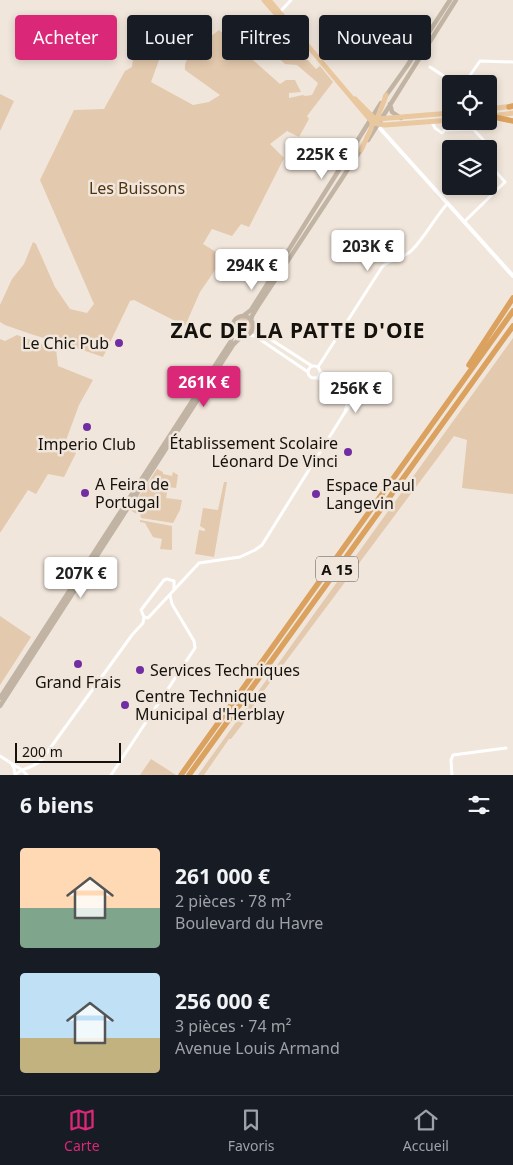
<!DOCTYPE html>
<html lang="fr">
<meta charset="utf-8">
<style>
:root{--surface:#171b24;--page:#20242c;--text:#f1f3f6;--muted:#9ea1a6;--line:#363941;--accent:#db2777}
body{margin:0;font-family:"Noto Sans",sans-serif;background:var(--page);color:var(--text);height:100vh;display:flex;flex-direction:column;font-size:19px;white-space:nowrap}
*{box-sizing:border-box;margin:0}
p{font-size:16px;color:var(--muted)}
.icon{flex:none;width:28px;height:28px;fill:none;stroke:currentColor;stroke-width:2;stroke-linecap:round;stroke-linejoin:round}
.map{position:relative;height:775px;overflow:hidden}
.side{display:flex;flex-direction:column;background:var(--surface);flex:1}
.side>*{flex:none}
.top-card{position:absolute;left:15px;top:15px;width:484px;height:45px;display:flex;gap:10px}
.fabs{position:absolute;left:442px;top:75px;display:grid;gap:10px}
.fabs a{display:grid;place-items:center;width:55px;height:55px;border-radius:5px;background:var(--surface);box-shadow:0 2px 8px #0003;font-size:25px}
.scale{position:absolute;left:15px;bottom:12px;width:106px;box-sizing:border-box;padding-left:5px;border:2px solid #15120e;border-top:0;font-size:14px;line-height:18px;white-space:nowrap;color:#15120e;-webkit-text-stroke:4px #f1e6db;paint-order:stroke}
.price{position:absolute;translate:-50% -42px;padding:0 11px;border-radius:5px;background:#fff;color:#222;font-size:16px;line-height:32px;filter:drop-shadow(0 1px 2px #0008)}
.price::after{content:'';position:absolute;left:50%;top:30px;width:15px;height:11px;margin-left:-8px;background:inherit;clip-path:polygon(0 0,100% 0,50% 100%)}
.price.on{background:var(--accent);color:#fff}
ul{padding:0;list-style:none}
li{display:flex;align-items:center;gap:15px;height:125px;padding:0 20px}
li span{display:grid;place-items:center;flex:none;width:140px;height:100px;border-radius:5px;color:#555}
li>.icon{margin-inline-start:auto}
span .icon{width:60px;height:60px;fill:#fffc;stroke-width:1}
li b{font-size:21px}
h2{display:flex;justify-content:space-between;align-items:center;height:60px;padding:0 20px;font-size:21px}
.chip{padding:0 18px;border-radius:5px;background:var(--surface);box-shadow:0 2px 8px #0003;font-size:18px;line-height:45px}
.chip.on{background:var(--accent);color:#fff}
.dock{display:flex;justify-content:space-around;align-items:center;height:70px;border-top:1px solid var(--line);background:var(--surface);font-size:14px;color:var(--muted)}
.dock a{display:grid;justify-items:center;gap:2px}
.dock .on{color:var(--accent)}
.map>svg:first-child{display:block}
.green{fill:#e3c9ad}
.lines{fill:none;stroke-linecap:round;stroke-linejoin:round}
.minor{stroke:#fff;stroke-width:3}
.tertiary{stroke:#fff;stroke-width:4}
.secondary{stroke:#c1b4a4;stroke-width:4.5}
.primary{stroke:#e9c79f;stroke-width:5}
.motorway{stroke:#dba15f;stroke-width:5.5}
.poi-dot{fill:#712ea2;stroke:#f1e6db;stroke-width:2}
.labels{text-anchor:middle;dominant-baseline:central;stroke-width:5;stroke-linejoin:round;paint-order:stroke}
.shield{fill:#f1e6db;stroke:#57524c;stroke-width:1}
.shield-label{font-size:15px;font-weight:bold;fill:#15120e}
.park-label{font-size:16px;fill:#503310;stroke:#f1e6db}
.poi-label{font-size:16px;fill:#15120e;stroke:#f1e6db;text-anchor:start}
.district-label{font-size:21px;font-weight:bold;letter-spacing:1px;fill:#15120e;stroke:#f1e6db}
</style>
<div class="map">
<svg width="513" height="775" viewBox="0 0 513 775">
<rect width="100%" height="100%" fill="#f1e6db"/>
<path class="green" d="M219,30l61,54 6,-4h9l6,12 -12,1v5l14,-3 2,1 7,-1 6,-12 -21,-18 -12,-1 -25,-23 11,-11 28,28 5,-2 12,13 4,-3 13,16 -26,34 2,3 -10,18 -12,-6 -17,13 14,14 -35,69 -8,-3 -9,12 -20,-7 -9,15 21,13 -24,35 -15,34 -51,-26 -4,1 -27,56c-33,-12 -66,-20 -98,-32l-5,-3v-17l12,-26 12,-15 9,-22 3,2 19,43 15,22 17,4 7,-9 -54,-124 34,-70 30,-1 21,-38 7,-4c2,-17 3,-19 19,-27l12,9 -12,33 42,23 16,-3 11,-7 -35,-25c-2,-17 22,-30 34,-40z
M0,94l14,7 -14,30z
M235 326a8 8 0 1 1 16 0a8 8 0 1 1-16 0Z
M17,335l39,14 2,17 35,14 -14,25 -14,38 11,10 -12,24 -16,-3 -12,20 -8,-4 -28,43v-194l5,2z
M513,338v156l-51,-6 5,-48 -13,-4 -200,268v5l-23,30h-2l-25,36h-6z
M157,469l6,3v2l9,2 1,-4 5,3 -2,13 -8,-1 -2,11 16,2 -2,10 -7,13 -32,-5 -1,-4 -5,-1 -5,-3z
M224,482h3l-13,75 -19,-3 4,-24 6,1v-2l-5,-3 3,-18 15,2z
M140,520l32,6v24l-12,-1 2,-10 -9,-2 -8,-14 -5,-1z
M0,616l31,21 -31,48z
M151,759l25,16h-36z"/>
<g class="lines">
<path class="minor" d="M280,12l11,-12
M430,67l26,17
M464,84l16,-23 33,1
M432,122l3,6 7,5 3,-3 28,-1 20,21 -4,5
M465,221l40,-39 -16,-18
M253,328l59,38
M248,335l7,1 53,36
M308 372a6 6 0 1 1 12 0a6 6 0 1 1-12 0Z
M318,367l64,-100c8,-9 22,-8 30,-17 14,-14 23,-33 36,-47
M317,378l6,2 23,15 1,10 -2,7 6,-8 -2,-11 -28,-21
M167,579l7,2v9l-26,28 -4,-1 -3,-7 23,-30z
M174,590l25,-27 41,-6 15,-7 7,-5 83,-133
M0,756l11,7
M23,771l4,4
M15,775c7,-8 20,-6 28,-17l89,-123 11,-12 1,-6
M15,775l-1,-7 -3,-5 11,7
M111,775l84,-127 -1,-7 -22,-37 -2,-9
M452,775l-1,-15 2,-5 53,-7"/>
<path class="tertiary" d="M377,125l136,151"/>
<path class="secondary" d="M385,97l22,-31 43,-66
M390,104l2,8 9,6
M368,140l88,-140
M233 326a10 10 0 1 1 20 0a10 10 0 1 1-20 0Z
M243,316l8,-6 130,-207
M251,321l1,-5 6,-10 104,-158
M0,698l231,-357 2,-10
M0,706l233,-361 8,-8"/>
<path class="primary" d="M264,0l32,37
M269,0l104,123 12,2 66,-5
M355,99l18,18 4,2 74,-6
M489,109l24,-3
M492,116l21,-3
M377,123c0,-10 7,-19 9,-28
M361,150l10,-21 2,-9"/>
<path class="motorway" d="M509,107l4,-1
M489,116l24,5
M469,365l44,-67
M181,775l332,-464
M189,775l324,-449"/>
</g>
<g class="poi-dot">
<circle cx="119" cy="343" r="5"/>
<circle cx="87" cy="427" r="5"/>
<circle cx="348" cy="452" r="5"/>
<circle cx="85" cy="493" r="5"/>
<circle cx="316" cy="494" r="5"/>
<circle cx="78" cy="664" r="5"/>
<circle cx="140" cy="670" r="5"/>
<circle cx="125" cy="705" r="5"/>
</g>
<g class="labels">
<rect class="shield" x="316" y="556.5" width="42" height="25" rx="4"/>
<g class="shield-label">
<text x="337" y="569">A 15</text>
</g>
<g class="park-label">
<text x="137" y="188">Les Buissons</text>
</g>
<g class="poi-label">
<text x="109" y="343" text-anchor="end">Le Chic Pub</text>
<text x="338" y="443" text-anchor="end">Établissement Scolaire<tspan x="338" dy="18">Léonard De Vinci</tspan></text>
<text x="87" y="444" text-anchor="middle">Imperio Club</text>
<text x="95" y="484">A Feira de<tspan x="95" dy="18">Portugal</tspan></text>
<text x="326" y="485">Espace Paul<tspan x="326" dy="18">Langevin</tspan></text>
<text x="150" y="670">Services Techniques</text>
<text x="78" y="682" text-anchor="middle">Grand Frais</text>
<text x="135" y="696">Centre Technique<tspan x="135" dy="18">Municipal d'Herblay</tspan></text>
</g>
<g class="district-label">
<text x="298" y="330">ZAC DE LA PATTE D'OIE</text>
</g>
</g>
</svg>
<div class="fabs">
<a><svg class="icon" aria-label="locate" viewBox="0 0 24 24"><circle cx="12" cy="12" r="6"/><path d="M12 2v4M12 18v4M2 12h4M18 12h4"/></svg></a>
<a><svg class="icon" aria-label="layers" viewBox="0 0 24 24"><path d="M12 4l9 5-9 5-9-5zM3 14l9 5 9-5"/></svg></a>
</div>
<div class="scale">200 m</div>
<b class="price" style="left:322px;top:180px">225K €</b>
<b class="price" style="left:368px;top:272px">203K €</b>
<b class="price" style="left:252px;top:291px">294K €</b>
<b class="price on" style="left:204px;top:408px">261K €</b>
<b class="price" style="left:356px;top:414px">256K €</b>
<b class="price" style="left:81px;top:599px">207K €</b>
<div class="top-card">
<a class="chip on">Acheter</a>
<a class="chip">Louer</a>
<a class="chip">Filtres</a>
<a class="chip">Nouveau</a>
</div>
</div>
<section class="side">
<h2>6 biens<svg class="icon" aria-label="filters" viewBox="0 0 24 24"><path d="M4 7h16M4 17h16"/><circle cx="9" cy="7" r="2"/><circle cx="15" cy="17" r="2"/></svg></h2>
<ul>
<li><span style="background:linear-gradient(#ffd9b3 60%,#7fa58c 0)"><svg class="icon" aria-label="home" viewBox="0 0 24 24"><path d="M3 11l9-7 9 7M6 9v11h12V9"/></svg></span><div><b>261 000 €</b><p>2 pièces · 78 m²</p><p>Boulevard du Havre</p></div></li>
<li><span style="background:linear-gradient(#bfe0f5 65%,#c2b280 0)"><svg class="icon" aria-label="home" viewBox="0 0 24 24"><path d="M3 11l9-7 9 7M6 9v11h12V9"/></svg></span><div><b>256 000 €</b><p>3 pièces · 74 m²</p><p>Avenue Louis Armand</p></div></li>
</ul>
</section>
<nav class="dock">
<a class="on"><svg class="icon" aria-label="map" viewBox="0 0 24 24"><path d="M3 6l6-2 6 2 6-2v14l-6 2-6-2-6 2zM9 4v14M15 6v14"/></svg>Carte</a>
<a><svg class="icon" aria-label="saved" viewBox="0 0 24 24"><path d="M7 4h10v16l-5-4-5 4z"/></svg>Favoris</a>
<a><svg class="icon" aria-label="home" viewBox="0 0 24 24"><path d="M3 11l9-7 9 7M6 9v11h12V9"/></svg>Accueil</a>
</nav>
